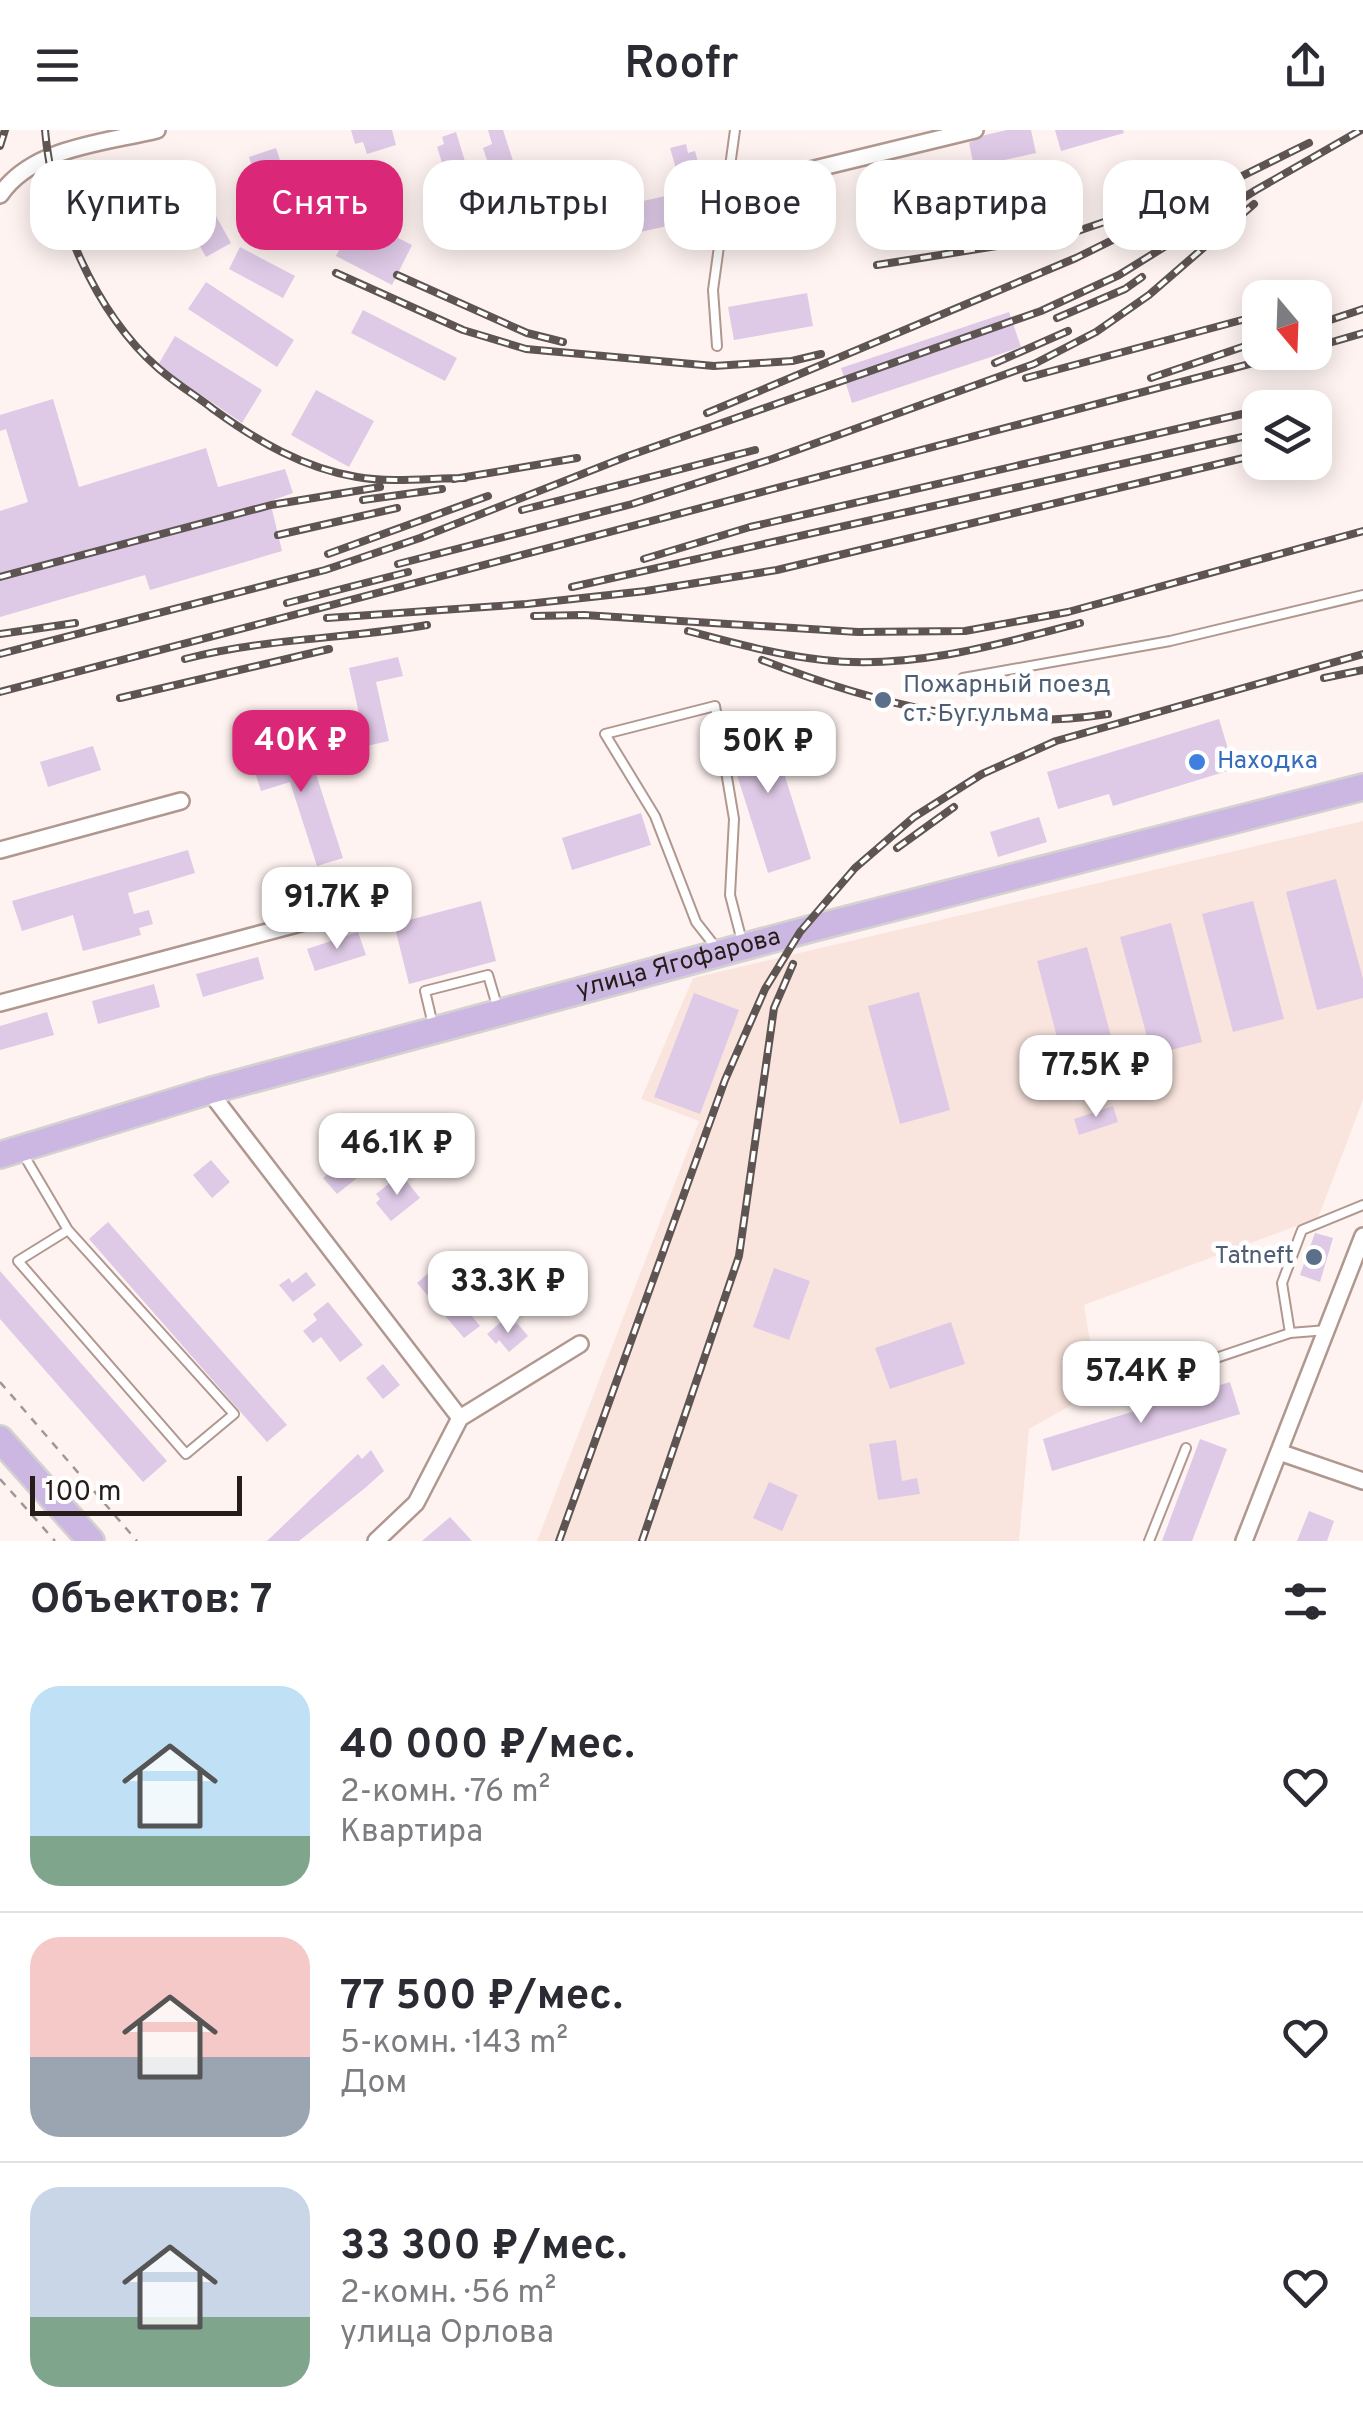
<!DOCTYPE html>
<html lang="ru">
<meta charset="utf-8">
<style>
:root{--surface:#fff;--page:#f2f2f3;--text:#2b2b33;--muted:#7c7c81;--line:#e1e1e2;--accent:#db2777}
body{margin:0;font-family:Overpass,sans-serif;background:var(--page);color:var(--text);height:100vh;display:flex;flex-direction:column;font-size:38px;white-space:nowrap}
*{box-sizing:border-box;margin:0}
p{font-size:32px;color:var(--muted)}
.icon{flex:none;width:55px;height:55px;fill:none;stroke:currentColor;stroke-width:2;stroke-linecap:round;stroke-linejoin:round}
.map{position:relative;height:1411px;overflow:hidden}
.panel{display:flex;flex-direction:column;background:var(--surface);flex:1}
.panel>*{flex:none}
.banner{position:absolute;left:30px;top:30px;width:1305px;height:90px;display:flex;gap:20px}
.needle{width:65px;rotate:161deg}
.tools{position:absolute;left:1242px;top:150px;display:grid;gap:20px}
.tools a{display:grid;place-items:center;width:90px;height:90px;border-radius:20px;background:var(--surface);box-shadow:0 5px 25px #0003;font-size:50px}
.scale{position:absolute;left:30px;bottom:25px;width:212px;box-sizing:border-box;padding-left:10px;border:5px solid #261d1a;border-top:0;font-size:28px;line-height:35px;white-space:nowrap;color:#261d1a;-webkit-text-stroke:8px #fff;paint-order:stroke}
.price{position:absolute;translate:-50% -85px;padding:0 22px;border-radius:20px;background:#fff;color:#222;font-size:32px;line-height:65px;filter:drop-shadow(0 2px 5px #0008)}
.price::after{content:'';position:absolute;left:50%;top:60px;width:30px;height:22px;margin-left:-15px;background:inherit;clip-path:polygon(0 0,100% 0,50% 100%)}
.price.current{background:var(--accent);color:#fff}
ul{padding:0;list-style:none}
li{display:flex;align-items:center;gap:30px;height:250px;padding:0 30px}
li+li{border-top:2px solid var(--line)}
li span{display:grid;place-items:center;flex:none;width:280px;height:200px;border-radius:30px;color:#555}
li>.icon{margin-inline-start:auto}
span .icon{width:120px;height:120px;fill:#fffc;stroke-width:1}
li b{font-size:42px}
h2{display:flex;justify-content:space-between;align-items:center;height:120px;padding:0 30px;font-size:42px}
.chip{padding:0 35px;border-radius:30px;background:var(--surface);box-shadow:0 5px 25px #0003;font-size:35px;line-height:90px}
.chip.current{background:var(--accent);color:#fff}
header{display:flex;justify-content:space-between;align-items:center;height:130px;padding:0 30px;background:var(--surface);font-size:45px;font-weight:600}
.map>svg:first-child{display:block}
.built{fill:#fae5de}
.building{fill:#dec9e6}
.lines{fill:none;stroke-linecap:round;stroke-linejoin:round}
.lane-casing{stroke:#b0978f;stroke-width:12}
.street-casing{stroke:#b0978f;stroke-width:20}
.primary-casing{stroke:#d4d2d1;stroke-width:30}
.path{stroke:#a09693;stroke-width:2.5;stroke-dasharray:8 8;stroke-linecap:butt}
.lane{stroke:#fff;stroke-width:8}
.street{stroke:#fff;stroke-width:15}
.primary{stroke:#ccb7e2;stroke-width:25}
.rail-casing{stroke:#5e5451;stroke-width:8}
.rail{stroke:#fff;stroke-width:4;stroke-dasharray:11;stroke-linecap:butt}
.service-dot{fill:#5c6f8a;stroke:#fff;stroke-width:4}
.shop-dot{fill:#3f7fe0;stroke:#fff;stroke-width:4}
.labels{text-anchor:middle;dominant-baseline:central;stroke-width:9;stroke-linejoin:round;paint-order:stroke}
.service-label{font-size:25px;fill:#4e5e75;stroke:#fff;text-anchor:start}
.shop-label{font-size:25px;fill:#366cbe;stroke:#fff;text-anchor:start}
.street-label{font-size:25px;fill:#261d1a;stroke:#fff}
</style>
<header><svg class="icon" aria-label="menu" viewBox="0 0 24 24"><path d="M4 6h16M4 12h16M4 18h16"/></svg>Roofr<svg class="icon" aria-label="share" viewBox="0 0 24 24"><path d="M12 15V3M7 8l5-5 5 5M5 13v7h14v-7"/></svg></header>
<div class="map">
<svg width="1363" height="1411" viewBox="0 0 1363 1411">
<rect width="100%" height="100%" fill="#fef3f0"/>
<path class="built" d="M1363,691v279l-45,118 -234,87 14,85 -69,39 -10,112h-482l162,-420 -58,-22 52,-121z"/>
<path class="building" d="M351,0h41l4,15 -29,9 -4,-12 -8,2z
M488,0h15l12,37 -23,8 -9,-27 9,-4z
M1007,0h24l5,23 -62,14 -5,-24 16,-8z
M1055,0h68l1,3 -63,18z
M456,2l19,62 -13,4 -2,-6 -8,2 -15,-47 7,-3 -2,-7z
M686,14l2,9 7,-2 4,15 -22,6 -7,-24z
M276,18l14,42 -27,9 -14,-42z
M192,43l39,70 -25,14 -40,-70z
M679,63l6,29 -76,17 -7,-29z
M356,87l56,28 -20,40 -56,-29z
M240,117l55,29 -12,22 -54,-29z
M206,152l88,58 -17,27 -89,-58z
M807,163l6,33 -79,14 -6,-33z
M363,180l94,48 -12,23 -94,-48z
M1009,182l12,35 -169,56 -11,-35z
M175,206l87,54 -20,33 -84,-58z
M316,260l58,31 -25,46 -58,-32z
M53,269l26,88 127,-39 12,39 67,-18 8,24 -23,8 12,50 -132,39 -5,-15 -145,42v-106l28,-9 -22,-73 -6,2v-16z
M398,527l5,19 -27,6 13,59 -23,5 -17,-78z
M767,589l44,140 -43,14 -37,-117 -4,-24z
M1219,589l15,50 -121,37 -4,-12 -51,15 -11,-37z
M305,610l38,118 -26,8 -27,-84 -29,9 -11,-34z
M93,616l8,24 -53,17 -8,-25z
M641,683l10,32 -79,25 -10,-32z
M1039,687l8,25 -49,15 -8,-25z
M188,720l7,23 -67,20 6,21 15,-4 4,14 -14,4 2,7 -58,16 -10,-36 -51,16 -10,-30z
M1336,749l27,100v19l-46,12 -31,-118z
M481,771l15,60 -87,23 -15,-60z
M1253,771l31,118 -51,13 -31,-118z
M1171,793l31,119 -50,13 -32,-118z
M358,802l8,23 -51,16 -8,-22z
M1087,817l32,119 -51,13 -31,-118z
M258,827l6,22 -61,18 -7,-23z
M154,854l6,23 -62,17 -6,-23z
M919,862l31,118 -50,14 -32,-118z
M694,863l45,17 -39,104 -46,-17z
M47,882l7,23 -54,15v-24z
M1113,976l5,16 -39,13 -5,-16z
M211,1030l19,22 -18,16 -19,-23z
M343,1031l14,17 -20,16 -14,-16z
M401,1044l19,24 -29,23 -15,-18 4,-4 -4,-5z
M108,1092l179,203 -20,17 -178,-203z
M1315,1103l18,5 -13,44 -20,-7z
M441,1132l18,20 -4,4 20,26 -4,3 9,11 -16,12 -47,-55z
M774,1138l36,13 -21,59 -36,-13z
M0,1141l167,190 -24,21 -143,-163z
M306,1142l10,13 -23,17 -14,-17 10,-7 3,5z
M328,1172l35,43 -23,17 -19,-25 -8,6 -10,-12 14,-11 -4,-6z
M501,1192l7,8 9,-7 11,13 -19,16 -10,-12 -3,4 -9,-10z
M951,1192l14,42 -75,25 -15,-41z
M383,1234l17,21 -17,14 -17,-21z
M1230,1252l10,32 -188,57 -9,-32z
M1200,1309l27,10 -35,92h-30z
M896,1310l6,41 15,-3 3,16 -42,6 -9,-56z
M371,1320l13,21 -19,17 -66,53h-32l91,-87 4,5z
M769,1352l29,13 -16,36 -29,-13z
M1309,1381l25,10 -7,20h-30z
M450,1387l22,24h-50z"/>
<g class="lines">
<defs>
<path id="lane" d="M717,216l-4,-56 22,-160
M963,548l207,-37 193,-46
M718,820l-22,-28 -41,-106 -50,-82 110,-28 19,113 -4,76 13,50
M433,895l-8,-34 63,-16 10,34
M22,1022l46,78 -50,31 168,193 48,-40 -166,-184
M1290,1203l-8,-50 20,-53 61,-25
M1145,1252l145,-49 37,-3
M1149,1411l37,-93"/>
<path id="street" d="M806,41l169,-41
M0,65c33,-48 104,-52 157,-65
M0,720l181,-49
M0,873l361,-96
M209,961l251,327
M460,1288l120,-74
M1279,1322l84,29
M376,1411l40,-38 44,-85
M1244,1411l119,-305"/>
<g id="primary">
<path id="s1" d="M0,1025l209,-64 601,-162 553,-142"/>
<path d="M0,1309l91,102"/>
</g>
</defs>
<use href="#lane" class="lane-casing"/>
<use href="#street" class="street-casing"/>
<use href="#primary" class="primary-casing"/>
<path class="path" d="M0,1252l137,159
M0,1349l55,62"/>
<use href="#lane" class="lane"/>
<use href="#street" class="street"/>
<use href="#primary" class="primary"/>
<defs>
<path id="rail" d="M45,0c7,82 50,183 113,238 17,15 37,27 55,41 44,32 90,59 144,68 34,6 74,1 108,1
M0,16l5,-16
M877,135l189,-30 97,-33
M336,143l127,57 63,19 188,17 78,-5 29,-7
M397,145l130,58 36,9
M1057,188l68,-29 17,-12
M1315,195l48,-16
M1315,217l48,-14
M995,233l73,-32
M1026,248l227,-61
M1151,248l109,-37
M707,283l369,-155 233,-115
M454,349l123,-21
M363,370l79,-11
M522,380l233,-60
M278,405l119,-27
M328,424l160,-58
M644,429l106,-32 510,-117
M398,434l234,-60 140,-45 262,-95 62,-32 53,-37 105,-91
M0,447l271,-72 109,-18
M572,457l688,-154
M287,473l121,-31
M534,486l50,-1 274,17 107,-1 103,-19 295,-81
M327,488l200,-14 119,-13 131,-21 483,-116
M688,501c45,12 89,24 135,29 87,10 174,-15 257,-37
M0,504l75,-11
M0,524l325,-84 95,-32 208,-82 413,-145 78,-36 137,-85 105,-60
M185,529c80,-21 162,-20 242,-34
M762,530c113,44 224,73 346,54
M1324,548l39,-8
M0,562l1295,-340
M120,568l209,-49
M897,718l57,-41
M559,1411l166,-461 40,-91 35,-57 55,-64 59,-51 68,-43 74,-33 307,-87
M642,1411l97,-285 35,-248 19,-44"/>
</defs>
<use href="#rail" class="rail-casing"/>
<use href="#rail" class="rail"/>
</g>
<g class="service-dot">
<circle cx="883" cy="570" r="10"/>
<circle cx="1314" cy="1127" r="10"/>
</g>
<circle class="shop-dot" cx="1197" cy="632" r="10"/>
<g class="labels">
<g class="service-label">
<text x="903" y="556">Пожарный поезд<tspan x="903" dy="29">ст. Бугульма</tspan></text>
<text x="1294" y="1127" text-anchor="end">Tatneft</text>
</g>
<g class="shop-label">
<text x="1217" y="632">Находка</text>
</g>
<g class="street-label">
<text stroke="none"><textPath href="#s1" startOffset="705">улица Ягофарова</textPath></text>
</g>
</g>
</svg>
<div class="tools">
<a><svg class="needle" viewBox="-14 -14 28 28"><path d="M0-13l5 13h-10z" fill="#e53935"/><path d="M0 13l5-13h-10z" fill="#7c7c81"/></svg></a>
<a><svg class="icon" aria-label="layers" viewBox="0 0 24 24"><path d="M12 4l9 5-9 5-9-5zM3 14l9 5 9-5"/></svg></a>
</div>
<div class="scale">100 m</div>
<b class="price current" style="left:301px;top:665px">40K ₽</b>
<b class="price" style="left:768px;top:666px">50K ₽</b>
<b class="price" style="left:337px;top:822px">91.7K ₽</b>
<b class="price" style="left:1096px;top:990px">77.5K ₽</b>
<b class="price" style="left:397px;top:1068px">46.1K ₽</b>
<b class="price" style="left:508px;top:1206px">33.3K ₽</b>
<b class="price" style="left:1141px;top:1296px">57.4K ₽</b>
<div class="banner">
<a class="chip">Купить</a>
<a class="chip current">Снять</a>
<a class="chip">Фильтры</a>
<a class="chip">Новое</a>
<a class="chip">Квартира</a>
<a class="chip">Дом</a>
</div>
</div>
<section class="panel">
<h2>Объектов: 7<svg class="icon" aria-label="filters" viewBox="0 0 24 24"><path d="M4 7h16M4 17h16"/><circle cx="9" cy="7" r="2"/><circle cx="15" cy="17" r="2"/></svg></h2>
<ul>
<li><span style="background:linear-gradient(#bfe0f5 75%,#7fa58c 0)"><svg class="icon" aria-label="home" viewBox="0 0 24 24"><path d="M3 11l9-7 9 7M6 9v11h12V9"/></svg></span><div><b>40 000 ₽/мес.</b><p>2-комн. · 76 m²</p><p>Квартира</p></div><svg class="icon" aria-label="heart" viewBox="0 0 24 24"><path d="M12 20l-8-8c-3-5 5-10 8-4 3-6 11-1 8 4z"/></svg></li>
<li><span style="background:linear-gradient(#f6c9c9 60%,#9aa5b1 0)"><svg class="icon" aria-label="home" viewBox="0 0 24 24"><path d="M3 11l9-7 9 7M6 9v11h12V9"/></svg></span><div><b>77 500 ₽/мес.</b><p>5-комн. · 143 m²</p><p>Дом</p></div><svg class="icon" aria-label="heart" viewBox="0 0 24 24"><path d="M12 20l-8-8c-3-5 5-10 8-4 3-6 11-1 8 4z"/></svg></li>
<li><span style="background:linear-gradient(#c9d6e8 65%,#7fa58c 0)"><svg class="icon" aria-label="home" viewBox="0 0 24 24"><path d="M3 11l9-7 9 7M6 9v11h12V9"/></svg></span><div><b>33 300 ₽/мес.</b><p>2-комн. · 56 m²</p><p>улица Орлова</p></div><svg class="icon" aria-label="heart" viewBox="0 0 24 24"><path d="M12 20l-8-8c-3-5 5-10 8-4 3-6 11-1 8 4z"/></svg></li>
</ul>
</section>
